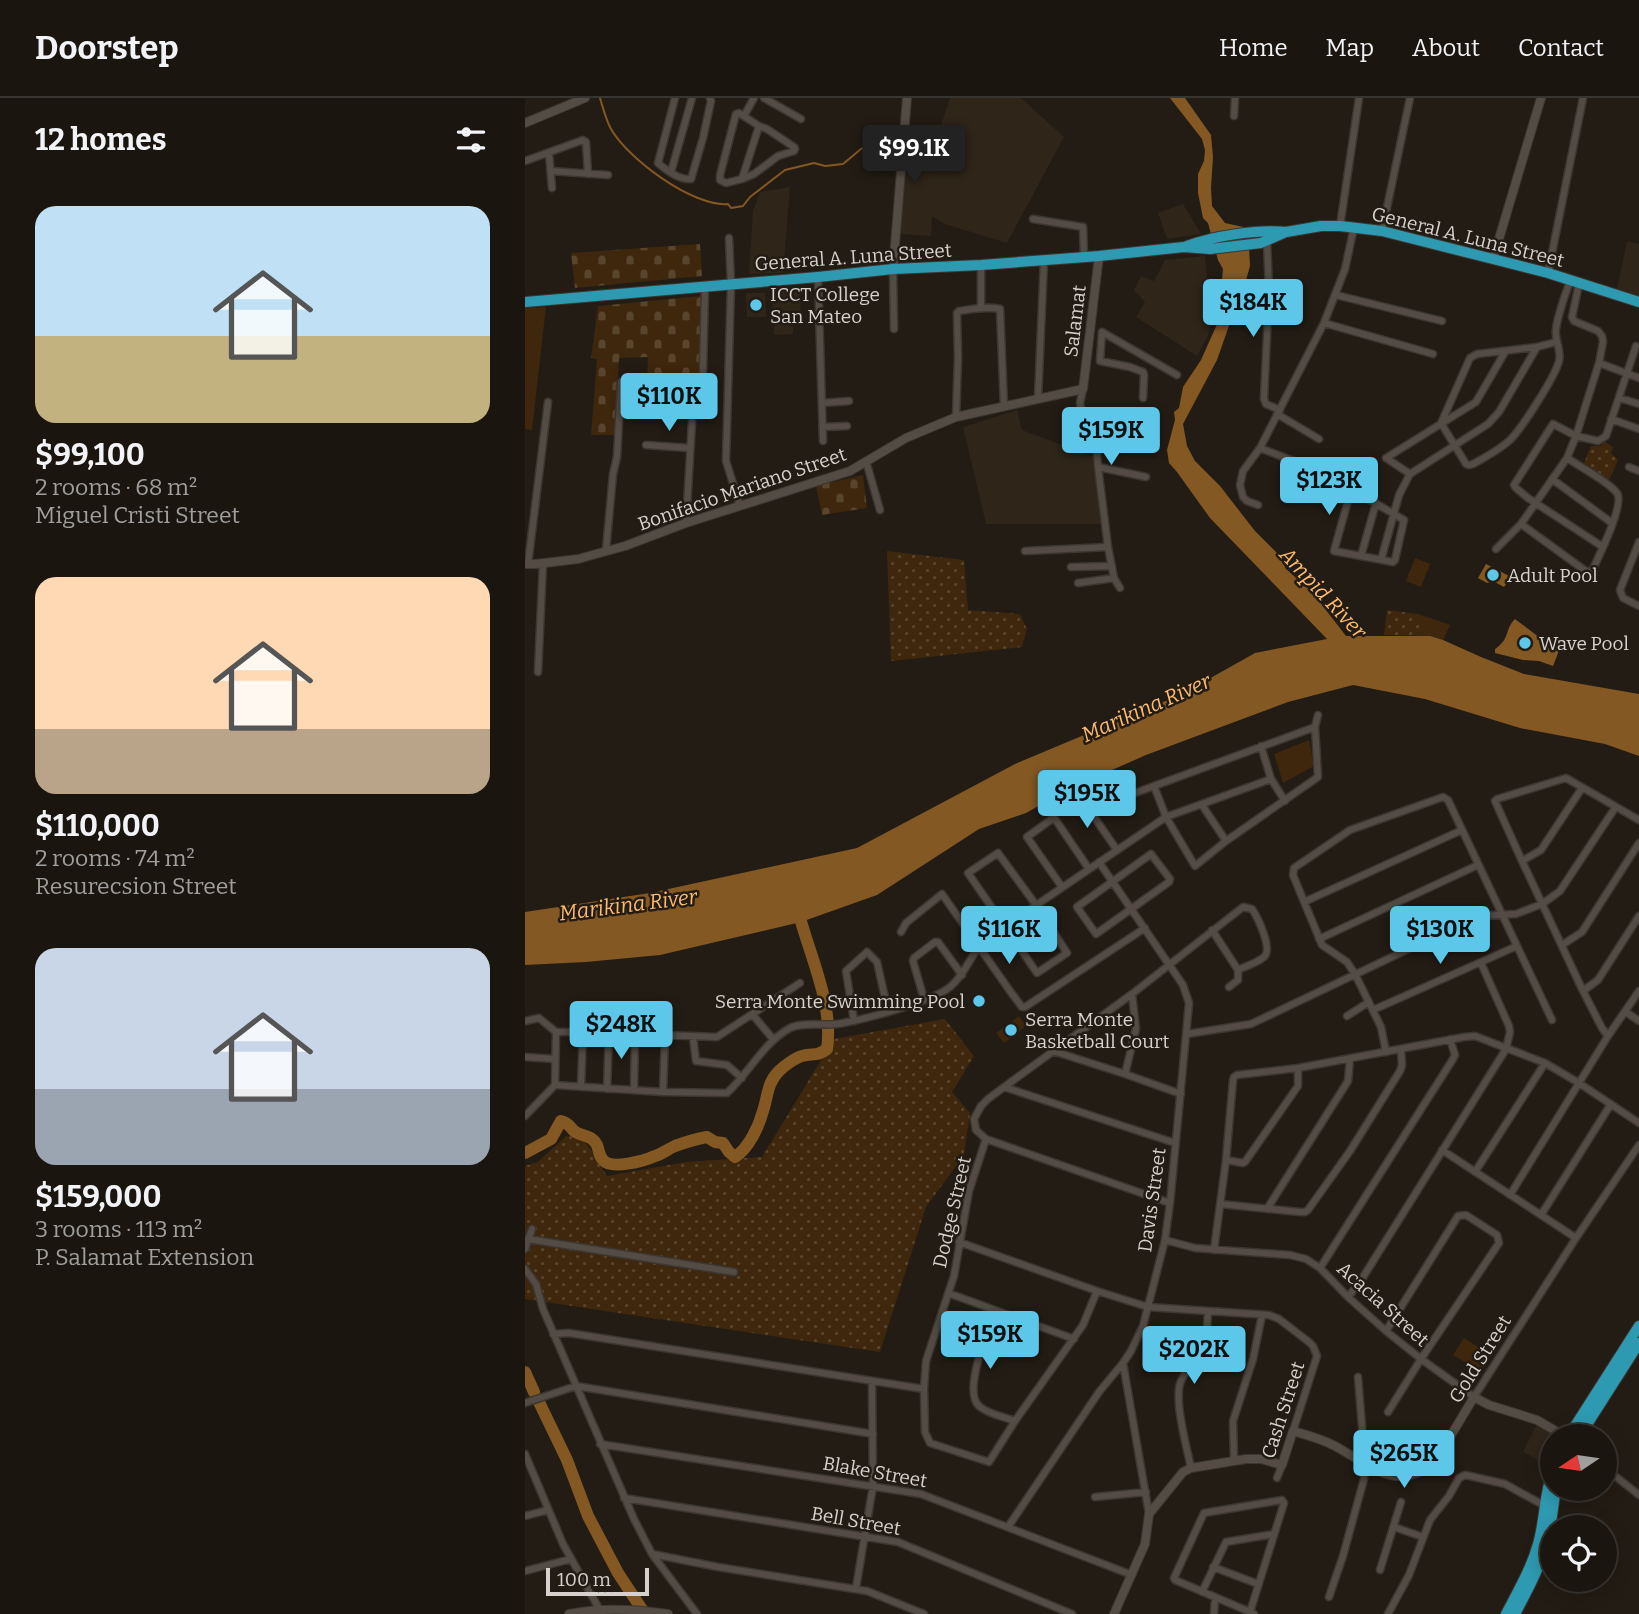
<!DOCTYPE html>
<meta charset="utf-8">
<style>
:root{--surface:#1a150f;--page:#231e18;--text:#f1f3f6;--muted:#9f9f9e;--line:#38342f;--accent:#5cc7e8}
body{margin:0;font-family:Bitter,serif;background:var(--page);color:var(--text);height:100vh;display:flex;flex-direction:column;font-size:26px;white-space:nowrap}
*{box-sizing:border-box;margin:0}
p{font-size:23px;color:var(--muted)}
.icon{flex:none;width:38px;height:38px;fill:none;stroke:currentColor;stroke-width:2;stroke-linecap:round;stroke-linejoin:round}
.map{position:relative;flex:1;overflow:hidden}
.details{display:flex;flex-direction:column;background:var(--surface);width:525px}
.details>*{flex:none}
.needle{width:46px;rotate:257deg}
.buttons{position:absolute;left:1015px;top:1326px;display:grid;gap:14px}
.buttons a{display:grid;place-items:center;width:77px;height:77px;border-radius:50%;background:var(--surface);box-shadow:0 4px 18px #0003,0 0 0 2px var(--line);font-size:35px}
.scale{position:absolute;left:21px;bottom:18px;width:103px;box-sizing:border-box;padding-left:7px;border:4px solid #d6d1cc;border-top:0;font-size:19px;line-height:24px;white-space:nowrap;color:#d6d1cc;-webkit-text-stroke:5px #231c14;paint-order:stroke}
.price{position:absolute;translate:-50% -60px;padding:0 16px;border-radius:7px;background:var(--accent);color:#111;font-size:23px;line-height:46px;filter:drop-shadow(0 2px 4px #0008)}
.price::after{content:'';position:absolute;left:50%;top:42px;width:21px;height:16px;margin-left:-10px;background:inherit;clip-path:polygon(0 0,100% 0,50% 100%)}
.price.on{background:#222;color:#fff}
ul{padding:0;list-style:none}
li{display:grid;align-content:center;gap:14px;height:371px;padding:0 35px}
li span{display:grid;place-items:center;height:217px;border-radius:21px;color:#555}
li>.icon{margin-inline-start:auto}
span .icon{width:126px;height:126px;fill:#fffc;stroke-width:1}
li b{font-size:30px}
h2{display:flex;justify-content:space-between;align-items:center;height:84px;padding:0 35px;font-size:30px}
header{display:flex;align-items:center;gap:42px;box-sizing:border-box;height:98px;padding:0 35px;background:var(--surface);border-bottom:2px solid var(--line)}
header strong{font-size:33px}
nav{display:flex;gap:38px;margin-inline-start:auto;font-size:24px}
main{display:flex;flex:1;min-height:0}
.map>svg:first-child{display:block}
.built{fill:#2f2519}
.grass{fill:url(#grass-dots)}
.cemetery{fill:url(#cemetery-stones)}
.green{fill:#3e270c}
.water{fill:#845822}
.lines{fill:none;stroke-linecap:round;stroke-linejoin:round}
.stream{stroke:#845822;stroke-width:2}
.river{stroke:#845822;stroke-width:12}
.minor-casing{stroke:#3c3732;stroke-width:9}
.tertiary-casing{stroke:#3c3732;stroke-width:10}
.primary-casing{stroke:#3c3732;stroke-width:12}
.minor{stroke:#544c44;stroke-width:6}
.tertiary{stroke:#544c44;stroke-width:8}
.primary{stroke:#2e9ab1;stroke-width:10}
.poi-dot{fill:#5cc7e8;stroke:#231c14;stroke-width:2.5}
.labels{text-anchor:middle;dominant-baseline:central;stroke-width:5;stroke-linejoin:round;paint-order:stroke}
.street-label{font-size:19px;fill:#d6d1cc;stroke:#231c14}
.poi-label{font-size:19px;fill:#d6d1cc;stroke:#231c14;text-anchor:start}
.water-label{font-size:21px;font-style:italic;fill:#fdbb6f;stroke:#231c14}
</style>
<header>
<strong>Doorstep</strong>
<nav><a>Home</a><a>Map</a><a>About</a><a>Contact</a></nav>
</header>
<main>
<section class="details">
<h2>12 homes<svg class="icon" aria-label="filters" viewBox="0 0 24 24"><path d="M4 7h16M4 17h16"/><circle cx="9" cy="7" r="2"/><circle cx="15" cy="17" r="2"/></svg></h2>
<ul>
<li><span style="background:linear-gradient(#bfe0f5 60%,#c2b280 0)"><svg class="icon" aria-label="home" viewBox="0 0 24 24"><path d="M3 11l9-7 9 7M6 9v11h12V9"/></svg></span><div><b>$99,100</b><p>2 rooms · 68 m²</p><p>Miguel Cristi Street</p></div></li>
<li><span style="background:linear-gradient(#ffd9b3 70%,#b9a48a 0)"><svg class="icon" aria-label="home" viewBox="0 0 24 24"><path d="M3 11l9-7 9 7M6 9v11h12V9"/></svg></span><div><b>$110,000</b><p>2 rooms · 74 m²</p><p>Resurecsion Street</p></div></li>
<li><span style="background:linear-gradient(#c9d6e8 65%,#9aa5b1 0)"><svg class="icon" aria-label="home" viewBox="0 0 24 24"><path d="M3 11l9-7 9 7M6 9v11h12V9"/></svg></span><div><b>$159,000</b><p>3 rooms · 113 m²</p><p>P. Salamat Extension</p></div></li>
</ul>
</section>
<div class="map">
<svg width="1114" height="1516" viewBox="0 0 1114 1516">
<defs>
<pattern id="grass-dots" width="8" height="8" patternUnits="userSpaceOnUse" patternTransform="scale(1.75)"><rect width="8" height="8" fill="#3e270c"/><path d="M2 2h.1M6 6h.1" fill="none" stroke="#59452e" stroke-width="1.8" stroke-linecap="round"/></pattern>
<pattern id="cemetery-stones" width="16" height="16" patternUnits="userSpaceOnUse" patternTransform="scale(1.75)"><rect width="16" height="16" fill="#3e270c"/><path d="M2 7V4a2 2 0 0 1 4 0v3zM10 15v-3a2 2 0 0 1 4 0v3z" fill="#59452e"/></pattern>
</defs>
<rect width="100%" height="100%" fill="#231c14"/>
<path class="built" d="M425,0h71l43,39 -57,106 -62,-19 -13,-8 -1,20 -31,-2 9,-96 28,-1z
M265,89l-7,86 -34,1 4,-63 7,-19z
M658,106l18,30 -34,5 -9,-26z
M1102,143l12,3v52l-22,-7z
M680,158l6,64 -3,16 -11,20 -61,-39 9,-15 -11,-12 7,-14 13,5 11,-21z
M275,192l1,32 -8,1v11l-19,1 -2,-44z
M221,195h19l1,24h-19z
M492,312l5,20 75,28 6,66h-117l-23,-97z
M1012,1326l21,13h-6v23l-2,6 -27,-14z"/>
<path class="grass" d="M1079,343l9,6 -2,6 7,7 -9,20 -25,-17 7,-17h10z
M362,453l77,9 4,50 52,4 7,15 -5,18 -131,14z
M862,512l31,4 32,11 -7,15 -13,-4 -46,-1z
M420,921l29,37 -22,36 18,21 -6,42 -38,52 -46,145 -355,-53v-133l13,-4 28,-26 14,1c12,11 18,26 27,39l79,-14 76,-5 72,-118z"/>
<path class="cemetery" d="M175,146l2,32 -127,12 -4,-35z
M176,198l1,87h-55l1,-26 -29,1 -4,77h-24l6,-76 -6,-1 7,-52z
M338,377l4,33 -45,7 -6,-29z"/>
<path class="green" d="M21,209l-14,123 -7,-1v-121z
M890,460l15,6 -9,23 -15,-6z
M898,518l27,9 -7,15 -13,-4h-13z
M784,642l5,26 -31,17 -9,-29z
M494,918l7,10 -22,17 -8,-10z
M939,1240l27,17 -10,17 -28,-17z"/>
<path class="water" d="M645,0h15l26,37 2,22 -2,31 1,18 13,17 23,5 2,38 -12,43 -7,11 -14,40 -34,64 4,22 8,15 25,25 35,45 23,23 8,15 26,23 34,44h84l13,4 38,17 43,17 115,20v62l-34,-12 -85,-16 -95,-29 -72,-14 -65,17 -142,53 -79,35 -41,23 -47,16 -102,66 -76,27 -141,33 -74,7 -61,3v-53l125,-19 207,-45 158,-84 167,-70 73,-41 72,-14 -117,-121 -33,-46 -8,-9 -2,-13 8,-30 -1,-8 5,-4 4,-21 18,-27 17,-38 5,-53 -5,-9 -10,-37 -5,-5 -5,-25v-19l6,-13 1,-11 -3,-11z
M961,466l25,13 -7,10 -11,-6 -6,2 -9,-5z
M990,521l29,22 16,7 -7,18 -14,-5 -16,-1 -28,-7v-4c16,-11 9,-19 20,-30z"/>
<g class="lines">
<path class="stream" d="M75,0c3,10 6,22 11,31 17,30 82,78 117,75l3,4 12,-2 7,-9 35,-27 29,-7 11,3 18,-2 18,-15 20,-9 18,6"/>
<path class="river" d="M0,1055l26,-14 10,-18c8,2 8,5 13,10 8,6 17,3 23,14 2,5 2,11 6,15 8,10 41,1 52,-4 7,-2 13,-7 20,-10 11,-4 21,-7 32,-9l8,5 8,1 6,9 6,5c14,-9 24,-31 28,-46 5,-15 4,-28 16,-40 5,-5 16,-13 23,-15 11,-3 15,1 25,-7 7,-46 -19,-97 -30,-142
M0,1274l9,20
M14,1304l28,58 21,56 30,57 27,41"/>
<defs>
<path id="minor" d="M150,0l-17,65c9,8 22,17 33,16l12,-41 8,-37 -1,-3
M239,0l37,21
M214,15l20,13 -17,53 -16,4 -6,-3v-5l16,-61z
M219,18l10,-18
M709,18l1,-18
M24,55l3,35
M0,63l58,-21 3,2 2,32
M26,73l57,4
M146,74l21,-74
M217,81l12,-5 24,-18 16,-5 1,-2 -1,-2 -27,-18 -8,-3
M508,121l50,8 1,30
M815,128l19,-128
M857,133l28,-133
M204,140l2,46 -5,177 14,45
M742,143l2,50 -5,108 2,5 14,6
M456,167v43
M368,171l1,60
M1023,175l35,-175
M293,179l5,164
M811,197l106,26
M799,225l109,31
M1074,265l40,15
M558,291l-3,14 1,5 12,21 3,12 2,26 10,80 6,31 6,10
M513,300l6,-138
M618,300l1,-23 -1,-3 -13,-5 -30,-6 2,-29 75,43
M1094,300l20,6
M297,305l27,-2
M177,312l3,-123
M752,316l42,25
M431,319l2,-59 -1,-45 2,-2c13,-2 28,-5 41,-2l4,98
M1086,321l28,10
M917,323l28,-63 7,-4 60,-7 19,-5
M916,325l25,41 3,1 4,-1c13,-7 26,-14 37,-24 12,-12 45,-63 49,-79 3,-11 -5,-21 -3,-32 2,-16 9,-33 14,-48
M298,329l24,-1
M121,347l43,3
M735,350l44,17
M341,363l14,49
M573,369l48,10
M1104,369l10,4
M885,376l-24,-16 90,-56 29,-50
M885,376l78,-50 11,-12 38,-65
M1027,381l60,44
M826,392h2l51,30 -9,40 -2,2 -59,-11z
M733,407l-11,-4 -4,-4 -3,-12 3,-14 17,-23 64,-125 21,-54 9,-42
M161,425l6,-101
M996,426l66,48 5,-1c6,-13 33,-67 25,-78 -8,-11 -38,-27 -50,-35
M1114,444l-19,48 3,8 16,8
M1078,449l-75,-49 -12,-10 -2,-3 39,-61 23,12 22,5 8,-5 30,-90
M971,451l25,-25 46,-66 9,-22 23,-73 4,-21 -1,-6 -4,-5 -24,-10 -2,-4 7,-33
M81,452l7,-76 4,-17 4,-75
M500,453l83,-4
M836,458l15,-53
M856,462l18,-65 11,-21
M3,466l20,-162
M546,469l41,-1
M553,485l36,-5
M13,574l5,-109
M736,648l10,33 14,22
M629,688l12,31 29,49 31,-25 92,-64 -3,-50 3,-12
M677,707l24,36
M592,752l-25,-36 2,-6 221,-81
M473,755l38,52 31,48 -30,20 -69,-100z
M626,756l19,25 -1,3 -73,52 -19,-27z
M997,763l19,-11 41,-62
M537,789l-35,-50 25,-18h3l34,50
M779,804l158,-72
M687,832l26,40v10l-9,7
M376,834l5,-9 36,-29 68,97 12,16h3l120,-79
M794,841l159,-74
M1037,847l20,-13 57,-89
M1058,893l15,-11 41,-64
M399,901l-11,-38 1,-3 21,-16h3l24,33
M848,912l144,-64
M1101,914l13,9
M227,916l21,25
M822,918l22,-14
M0,923l14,-3 17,14
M329,923l-8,-50 21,-19 10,10 11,49
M31,934h27l134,5 83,-54
M662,936l64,-10 227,-108 38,-2 26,-10 14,-10 4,-3 55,-83
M1083,938l-6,-8 -19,-37 -61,-130 -27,-60 2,-2 69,-21 73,42
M168,939l3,24 31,4 15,13
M528,953l72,23 56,20
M861,954l-5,-25 -26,-53 -8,-12 -25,-17 -29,-70 1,-7 56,-38 93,-33 5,3 104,220
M0,959l30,2
M600,976l11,-45 -4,-35
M30,987l108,7 64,1c22,-20 36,-50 63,-65 13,-7 38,-1 53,-5 26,-5 88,-21 107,-36 16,-13 21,-34 35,-47l181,-123 105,-38
M30,987l1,-53
M56,989l2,-55
M479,989l171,56
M82,991l2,-56
M109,992l1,-55
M138,994l2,-56
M0,1018l30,-31
M461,1041l-17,52 -15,85 -28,85 -2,28 1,43 5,11 59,19 26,-41 68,-96 14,-34
M917,1052l134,88
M701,1062l17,3 2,-1 53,-76v-18
M950,1074l70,-109
M985,1097l98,-159 31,-45
M645,1105l-184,-64 -10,-9 -2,-11 7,-13 7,-7 16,-12 128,-93 111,-87 9,2c6,9 21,40 12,48 -7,6 -18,9 -26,13
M695,1106l80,8h5l3,-2 42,-59 50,-80 2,-6 -1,-16
M742,1111l81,-128 2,-22
M1016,1117l70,-111
M3,1141l206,33
M640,1142l30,8 95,7 16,4 14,9 28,29 38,34 35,28 53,38 102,-159 63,-93
M434,1144l138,49 51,16 121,8 10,4 30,23 4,4 4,10 -24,75
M0,1151l7,-20
M689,1152l12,-90 7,-80 1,-3 3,-2 61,-7 166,-31 11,-1 70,27 34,20 60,40
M795,1170l133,-209 2,-4 -5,-16
M0,1171l11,15 7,25 91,210 18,35 45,60
M423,1195l126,46
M823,1199l12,-15 146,-233 4,-17 -1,-6 -28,-63
M471,1213c-7,19 -34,79 -17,95 8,8 26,11 36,15
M861,1233l72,-115 8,-1 31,20 2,8 -78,116 -33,53
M28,1236l16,-1 355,56
M598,1265l26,151
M0,1305l51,-17 297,48
M75,1346l321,50 211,81
M0,1356l38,90 39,70
M709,1362l-1,-39 20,-62 9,-44
M666,1370c-4,-20 -18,-70 -10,-87 5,-11 16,-20 21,-31 6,-12 5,-26 6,-38
M1080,1370l34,27
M752,1380l5,-13
M570,1399l51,-5
M99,1400l274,44 174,72
M0,1418l23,-6
M483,1429l91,-135 24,-29 8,-12 12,-25 22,-86 5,-37 19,-200 -6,-18 -84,-123
M869,1429l29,10
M127,1456l66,13 149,24 57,23
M688,1469l45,17
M855,1472l21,-68
M0,1473l46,-12
M331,1490l17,-102 -1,-105
M677,1494l24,-50 48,-8
M804,1499l14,-41 21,-77 1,-15 -7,-87
M725,1514l34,-109 -2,-3 -78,13 -30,65 1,2 75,32 4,2
M689,1516l1,-16
M863,1516l21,-39 21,-55 19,-24 10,-18 6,-3 5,1 35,8 40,22"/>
<path id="tertiary" d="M0,25l60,-25
M968,161l48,-161
M368,171l14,-171
M0,466h11l42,-5 47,-13 61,-23 164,-52 56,-33 50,-21 127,-28 16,-133
M44,1516c33,-7 66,-5 99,0
M589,1516l31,-70 4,-30 34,-42 8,-4 55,-9h15l21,6 11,-34c14,4 29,8 42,15 35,19 62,48 100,16l39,-65 15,8 48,15 29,17"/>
<path id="primary" d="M662,148c26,-10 71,-17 99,-14
M0,204l293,-25 75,-8 88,-4 118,-9 85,-9 26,2 51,-6 25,-11 35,-6h19l42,5 111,28 55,14 91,29
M1043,1339l71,-111
M1054,1339l60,-94
M981,1516c12,-23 25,-45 32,-70 7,-24 6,-48 14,-71
M990,1516c13,-25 26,-48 33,-76 4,-16 5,-33 8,-49"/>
</defs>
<use href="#minor" class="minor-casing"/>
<use href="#tertiary" class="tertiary-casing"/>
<use href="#primary" class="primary-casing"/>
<use href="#minor" class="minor"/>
<use href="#tertiary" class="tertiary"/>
<use href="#primary" class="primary"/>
</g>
<g class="poi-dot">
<circle cx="231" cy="207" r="7"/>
<circle cx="968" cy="477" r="7"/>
<circle cx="1000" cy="545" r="7"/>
<circle cx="454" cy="903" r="7"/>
<circle cx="486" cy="932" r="7"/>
</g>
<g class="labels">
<g class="street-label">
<text transform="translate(943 139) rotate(14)">General A. Luna Street</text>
<text transform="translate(328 159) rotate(-4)">General A. Luna Street</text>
<text transform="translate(550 223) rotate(-83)">Salamat</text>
<text transform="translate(217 391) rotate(-19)">Bonifacio Mariano Street</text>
<text transform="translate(627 1102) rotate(-82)">Davis Street</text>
<text transform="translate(427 1114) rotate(-77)">Dodge Street</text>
<text transform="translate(858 1206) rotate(42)">Acacia Street</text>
<text transform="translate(955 1261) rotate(-58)">Gold Street</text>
<text transform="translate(758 1312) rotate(-72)">Cash Street</text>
<text transform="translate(350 1374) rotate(10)">Blake Street</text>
<text transform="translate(331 1423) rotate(10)">Bell Street</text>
</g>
<g class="poi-label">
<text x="245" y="196">ICCT College<tspan x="245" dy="22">San Mateo</tspan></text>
<text x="982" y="477">Adult Pool</text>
<text x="1014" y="545">Wave Pool</text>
<text x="440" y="903" text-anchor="end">Serra Monte Swimming Pool</text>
<text x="500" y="921">Serra Monte<tspan x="500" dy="22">Basketball Court</tspan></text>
</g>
<g class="water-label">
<text transform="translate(798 495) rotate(47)">Ampid River</text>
<text transform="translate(621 610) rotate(-24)">Marikina River</text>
<text transform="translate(103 807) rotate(-7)">Marikina River</text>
</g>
</g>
</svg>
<div class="buttons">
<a><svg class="needle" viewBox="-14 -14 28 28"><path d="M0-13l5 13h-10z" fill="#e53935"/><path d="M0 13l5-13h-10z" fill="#9f9f9e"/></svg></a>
<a><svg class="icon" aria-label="locate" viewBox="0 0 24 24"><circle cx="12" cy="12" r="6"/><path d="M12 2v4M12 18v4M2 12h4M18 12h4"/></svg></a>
</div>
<div class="scale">100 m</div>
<b class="price on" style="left:389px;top:87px">$99.1K</b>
<b class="price" style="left:728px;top:241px">$184K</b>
<b class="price" style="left:144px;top:335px">$110K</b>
<b class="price" style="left:586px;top:369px">$159K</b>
<b class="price" style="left:804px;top:419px">$123K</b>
<b class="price" style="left:562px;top:732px">$195K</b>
<b class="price" style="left:484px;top:868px">$116K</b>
<b class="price" style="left:915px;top:868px">$130K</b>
<b class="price" style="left:96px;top:963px">$248K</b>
<b class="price" style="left:465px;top:1273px">$159K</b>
<b class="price" style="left:669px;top:1288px">$202K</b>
<b class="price" style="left:879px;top:1392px">$265K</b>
</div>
</main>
